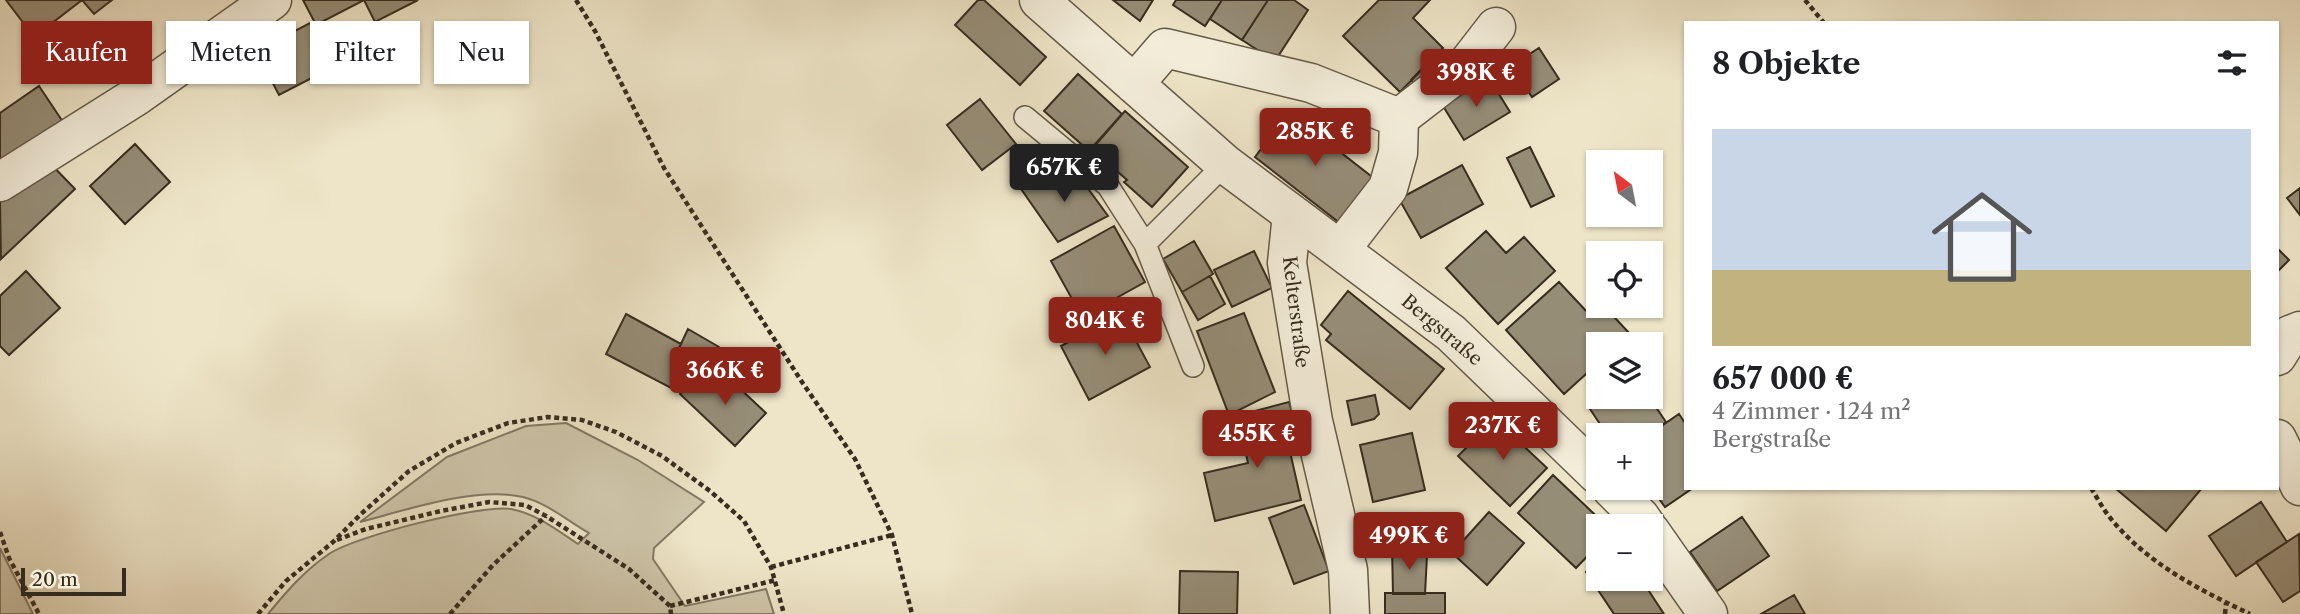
<!DOCTYPE html>
<html lang="de">
<meta charset="utf-8">
<style>
:root{--surface:#fff;--page:#f2f2f2;--text:#202124;--muted:#757577;--accent:#8f2418}
body{margin:0;font-family:"Libre Caslon Text",serif;background:var(--page);color:var(--text);height:100vh;display:flex;flex-direction:column;font-size:26px;white-space:nowrap}
*{box-sizing:border-box;margin:0}
p{font-size:23px;color:var(--muted)}
.icon{flex:none;width:38px;height:38px;fill:none;stroke:currentColor;stroke-width:2;stroke-linecap:round;stroke-linejoin:round}
.map{position:relative;flex:1;overflow:hidden}
.details{position:absolute;left:1684px;top:21px;width:595px;height:469px;display:flex;flex-direction:column;background:var(--surface);border-radius:0px;box-shadow:0 2px 5px #0004}
.details>*{flex:none}
.hud{position:absolute;left:21px;top:21px;width:665px;height:63px;display:flex;gap:14px}
.needle{width:46px;rotate:328deg}
.controls{position:absolute;left:1586px;top:150px;display:grid;gap:14px}
.controls a{display:grid;place-items:center;width:77px;height:77px;border-radius:0px;background:var(--surface);box-shadow:0 2px 5px #0004;font-size:35px}
.scale{position:absolute;left:21px;bottom:18px;width:105px;box-sizing:border-box;padding-left:7px;border:4px solid #372d1f;border-top:0;font-size:19px;line-height:24px;white-space:nowrap;color:#372d1f;-webkit-text-stroke:5px #f4eedb;paint-order:stroke}
.price{position:absolute;translate:-50% -60px;padding:0 16px;border-radius:7px;background:var(--accent);color:#fff;font-size:23px;line-height:46px;filter:drop-shadow(0 2px 4px #0008)}
.price::after{content:'';position:absolute;left:50%;top:42px;width:21px;height:16px;margin-left:-10px;background:inherit;clip-path:polygon(0 0,100% 0,50% 100%)}
.price.active{background:#222;color:#fff}
ul{padding:0;list-style:none}
li{display:grid;align-content:center;gap:14px;height:371px;padding:0 28px}
li span{display:grid;place-items:center;height:217px;border-radius:0px;color:#555}
li>.icon{margin-inline-start:auto}
span .icon{width:126px;height:126px;fill:#fffc;stroke-width:1}
li b{font-size:30px}
h2{display:flex;justify-content:space-between;align-items:center;height:84px;padding:0 28px;font-size:30px}
.chip{padding:0 24px;border-radius:0px;background:var(--surface);box-shadow:0 2px 5px #0004;font-size:24px;line-height:63px}
.chip.active{background:var(--accent);color:#fff}
.map>svg:first-child{display:block}
.green{fill:#cfc6ab;stroke:#837a65;stroke-width:2}
.building{fill:#968d77;stroke:#372d1f;stroke-width:2}
.lines{fill:none;stroke-linecap:round;stroke-linejoin:round}
.service-casing{stroke:#655b49;stroke-width:24}
.minor-casing{stroke:#655b49;stroke-width:41}
.path{stroke:#372d1f;stroke-width:4.5;stroke-dasharray:5 3.5;stroke-linecap:butt}
.service{stroke:#f4eedb;stroke-width:21}
.minor{stroke:#f4eedb;stroke-width:38}
.labels{text-anchor:middle;dominant-baseline:central;stroke-width:5;stroke-linejoin:round;paint-order:stroke}
.street-label{font-size:19px;fill:#372d1f;stroke:#f4eedb}
</style>
<div class="map">
<svg width="2300" height="614" viewBox="0 0 2300 614">
<rect width="100%" height="100%" fill="#eee5c8"/>
<filter id="stains"><feTurbulence type="fractalNoise" baseFrequency=".00286" numOctaves="4"/><feColorMatrix values="0 0 0 0 .2 0 0 0 0 .09 0 0 0 0 .02 0 0 0 .5 -.17"/></filter>
<radialGradient id="worn" r=".72"><stop offset=".6" stop-color="#630" stop-opacity="0"/><stop offset="1" stop-color="#630" stop-opacity=".3"/></radialGradient>
<path class="green" d="M566,423l72,37 66,42 -50,46 -1,11 32,47 81,-17 8,25h-506c18,-22 37,-44 61,-60 27,-18 152,-50 182,-45 26,5 46,21 67,35l11,-11c-21,-12 -42,-30 -66,-36 -47,-11 -117,13 -163,25l87,-65 79,-31z
M0,548l33,66h-33z"/>
<path class="building" d="M6,0h76l-48,37z
M82,0h30l-18,14z
M303,0h61l-48,25z
M364,0h54l-43,22z
M978,0h6l62,57 -26,28 -65,-60z
M1113,0h40l-13,21z
M1176,0h46l-17,26 -32,-21z
M1222,0h46l-26,40 -32,-21z
M1268,0h26l14,10 -33,51 -33,-21z
M1379,0h51l-17,18 30,30 -43,44 -57,-56z
M310,23l23,44 -54,28 -23,-44z
M1539,48l20,31 -27,18 -21,-31z
M1437,53l12,13 -26,26 -12,-12z
M1078,74l44,40 -33,37 -45,-40z
M1489,78l21,34 -46,28 -21,-34z
M39,86l24,36 -63,44v-53z
M980,99l36,45 -34,26 -35,-45z
M1125,111l63,56 -36,40 -28,-25 3,-2 -35,-31z
M1289,112l87,68 -35,44 -86,-67z
M135,144l35,38 -45,42 -35,-38z
M1530,147l24,49 -23,11 -24,-49z
M45,158l30,31 -74,70 -1,-58z
M1462,165l21,39 -62,34 -22,-39z
M1073,168l35,48 -50,26 -39,-56 20,-14 9,13z
M2300,188v27l-13,-17z
M1114,226l31,56 -63,35 -31,-56z
M1486,231l20,22 18,-16 31,34 -57,53 -52,-56z
M1194,241l19,33 -31,18 -19,-33z
M2277,248l12,12 -12,12z
M1254,251l18,37 -40,19 -18,-37z
M26,271l34,37 -51,47 -9,-9v-50z
M1210,276l15,28 -27,16 -16,-28z
M1559,282l30,32 9,-8h6l26,28 -12,11h-20v18l-34,31 -58,-64z
M1348,291l96,78 -34,40 -84,-69 5,-6 -10,-9z
M1121,313l29,54 -61,33 -28,-54z
M1244,313l31,79 -46,23 -32,-84z
M626,314l55,30 -10,21 11,8 -9,16 -67,-35z
M688,329l31,18 12,12 -27,30 -33,-24z
M720,370l46,43 -31,33 -55,-52 13,-14 11,9z
M1375,395l4,19 -5,5 -22,6 -5,-24z
M1602,397h47l17,25 -19,14h-39l-20,-30z
M1289,402l5,17 -11,2 18,79 -86,21 -11,-48 44,-10 -7,-31 18,-4 -4,-17z
M1679,414l6,9v65h8l-28,19 -15,-21v-50h-3z
M1495,419l52,49 -37,38 -52,-50z
M1412,433l13,57 -52,12 -13,-57z
M1553,475l55,52h-10v18l-22,23 -58,-55z
M2115,488h87l-36,43z
M2261,502l26,40 -51,34 -27,-40z
M1304,505l25,66 -35,13 -25,-66z
M1489,512l35,31 -37,42 -35,-32z
M1742,517l27,39 -52,35 -27,-39z
M2299,534l1,57 -17,11 -27,-40z
M1392,546l35,10 -2,38h-32z
M1598,564v15h43l23,35h-50l-28,-42z
M1180,571l58,1 -1,42h-58z
M1385,593h60v21h-60z
M1794,595l11,19h-44z"/>
<g class="lines">
<defs>
<path id="service" d="M1025,117l83,69 37,58
M1193,366l-48,-122 80,-80"/>
<path id="minor" d="M1039,0l186,164 226,169 147,142
M1134,84l31,-36 146,35 88,35 66,-51 31,-40
M0,182l135,-85 137,-97
M1292,214l-5,49 26,158 35,149 2,44
M1340,250l48,-62 10,-35 1,-35
M2277,356l13,-21 10,-4
M2277,439l23,47
M1611,488l29,29 7,10
M1650,531l58,83"/>
</defs>
<use href="#service" class="service-casing"/>
<use href="#minor" class="minor-casing"/>
<path class="path" d="M576,0l19,31 69,137 138,214 53,77 37,76 20,79
M1805,0l19,23
M2091,488c7,11 13,23 21,32 36,44 88,70 138,94
M0,532l9,26 30,56
M337,540l29,-11 75,-18 48,-9 36,3 21,11 83,53 41,37 1,8
M771,567l121,-32
M670,606l106,-26
M258,614l28,-33 47,-39 28,-28 48,-43 47,-28 52,-20 40,-6 34,3 34,12 46,24 48,35 34,30 27,46 13,47
M450,614l43,-49 53,-49
M2225,614l1,-11"/>
<use href="#service" class="service"/>
<use href="#minor" class="minor"/>
</g>
<g class="labels">
<g class="street-label">
<text transform="translate(1296 312) rotate(83)">Kelterstraße</text>
<text transform="translate(1442 330) rotate(40)">Bergstraße</text>
</g>
</g>
<rect width="100%" height="100%" filter="url(#stains)"/>
<rect width="100%" height="100%" fill="url(#worn)"/>
</svg>
<div class="controls">
<a><svg class="needle" viewBox="-14 -14 28 28"><path d="M0-13l5 13h-10z" fill="#e53935"/><path d="M0 13l5-13h-10z" fill="#757577"/></svg></a>
<a><svg class="icon" aria-label="locate" viewBox="0 0 24 24"><circle cx="12" cy="12" r="6"/><path d="M12 2v4M12 18v4M2 12h4M18 12h4"/></svg></a>
<a><svg class="icon" aria-label="layers" viewBox="0 0 24 24"><path d="M12 4l9 5-9 5-9-5zM3 14l9 5 9-5"/></svg></a>
<a>+</a>
<a>−</a>
</div>
<div class="scale">20 m</div>
<b class="price" style="left:1476px;top:109px">398K €</b>
<b class="price" style="left:1315px;top:168px">285K €</b>
<b class="price active" style="left:1064px;top:204px">657K €</b>
<b class="price" style="left:1105px;top:357px">804K €</b>
<b class="price" style="left:725px;top:407px">366K €</b>
<b class="price" style="left:1503px;top:462px">237K €</b>
<b class="price" style="left:1257px;top:470px">455K €</b>
<b class="price" style="left:1409px;top:572px">499K €</b>
<div class="hud">
<a class="chip active">Kaufen</a>
<a class="chip">Mieten</a>
<a class="chip">Filter</a>
<a class="chip">Neu</a>
</div>
<section class="details">
<h2>8 Objekte<svg class="icon" aria-label="filters" viewBox="0 0 24 24"><path d="M4 7h16M4 17h16"/><circle cx="9" cy="7" r="2"/><circle cx="15" cy="17" r="2"/></svg></h2>
<ul>
<li><span style="background:linear-gradient(#c9d6e8 65%,#c2b280 0)"><svg class="icon" aria-label="home" viewBox="0 0 24 24"><path d="M3 11l9-7 9 7M6 9v11h12V9"/></svg></span><div><b>657 000 €</b><p>4 Zimmer · 124 m²</p><p>Bergstraße</p></div></li>
</ul>
</section>
</div>
